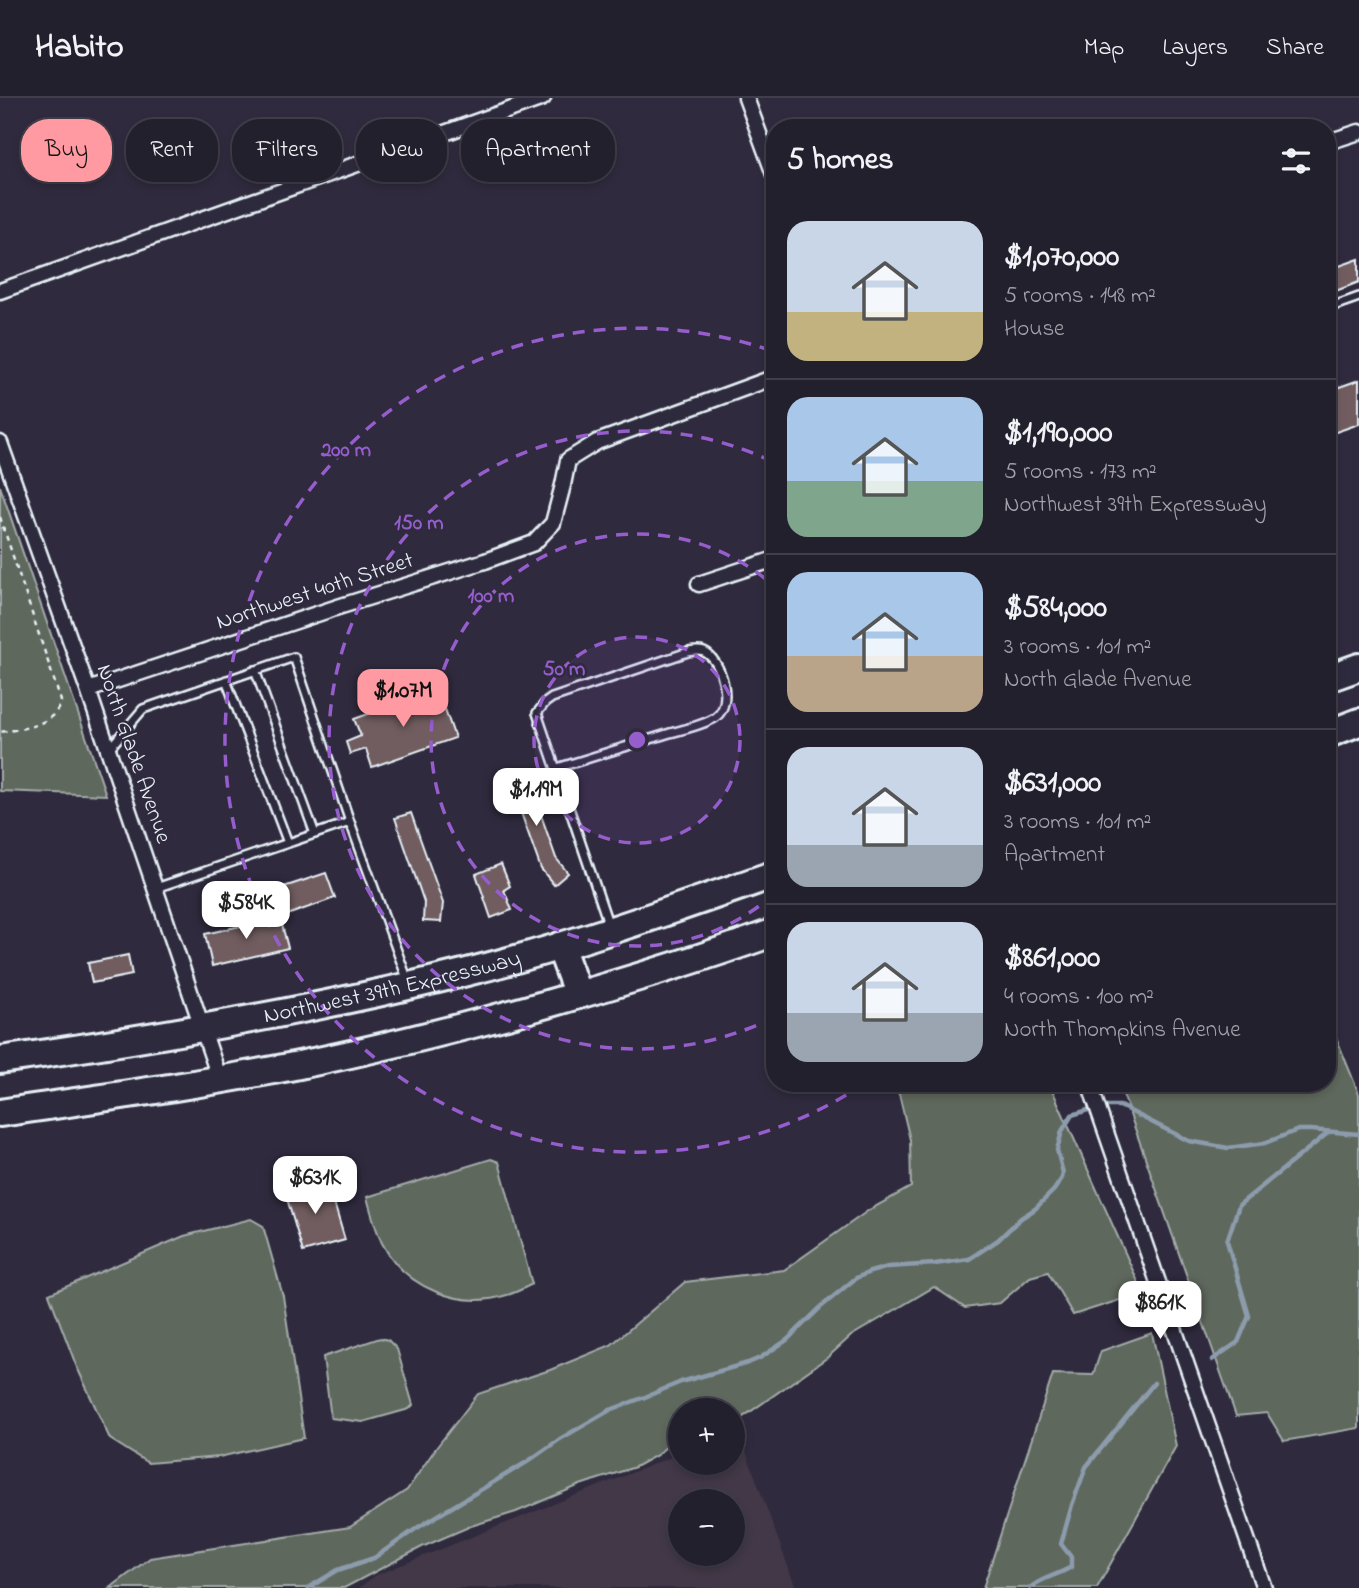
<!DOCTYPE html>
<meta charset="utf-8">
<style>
:root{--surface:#23202e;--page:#2f2d3a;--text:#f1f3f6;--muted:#a3a3aa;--line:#403e4a;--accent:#ff9aa2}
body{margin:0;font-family:"Indie Flower",sans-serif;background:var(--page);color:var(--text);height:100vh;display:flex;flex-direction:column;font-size:26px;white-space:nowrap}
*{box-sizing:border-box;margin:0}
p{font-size:23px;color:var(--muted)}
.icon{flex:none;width:38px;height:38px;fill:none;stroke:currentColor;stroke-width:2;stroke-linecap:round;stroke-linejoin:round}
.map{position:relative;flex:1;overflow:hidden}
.details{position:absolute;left:766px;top:21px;width:570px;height:973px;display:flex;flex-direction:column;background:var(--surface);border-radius:28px;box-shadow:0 4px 10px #0003,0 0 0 2px var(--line)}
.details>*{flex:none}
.guide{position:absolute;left:21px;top:21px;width:640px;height:63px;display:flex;gap:14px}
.buttons{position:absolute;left:668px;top:1300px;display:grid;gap:14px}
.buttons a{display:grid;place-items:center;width:77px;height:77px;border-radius:50%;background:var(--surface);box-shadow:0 4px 10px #0003,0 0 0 2px var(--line);font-size:35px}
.price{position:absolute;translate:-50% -60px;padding:0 16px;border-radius:14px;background:#fff;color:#222;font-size:23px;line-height:46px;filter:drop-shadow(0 2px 4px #0008)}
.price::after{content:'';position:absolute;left:50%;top:42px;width:21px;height:16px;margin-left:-10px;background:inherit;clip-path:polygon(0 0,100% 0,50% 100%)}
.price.current{background:var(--accent);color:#111}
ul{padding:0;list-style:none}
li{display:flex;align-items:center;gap:21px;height:175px;padding:0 21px}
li+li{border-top:2px solid var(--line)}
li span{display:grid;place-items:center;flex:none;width:196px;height:140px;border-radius:21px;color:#555}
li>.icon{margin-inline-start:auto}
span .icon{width:84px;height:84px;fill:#fffc;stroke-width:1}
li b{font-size:30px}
h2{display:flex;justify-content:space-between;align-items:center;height:84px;padding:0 21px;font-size:30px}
.chip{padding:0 24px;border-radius:28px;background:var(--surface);box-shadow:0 4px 10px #0003,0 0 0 2px var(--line);font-size:24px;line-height:63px}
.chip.current{background:var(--accent);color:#111}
header{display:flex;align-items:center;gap:42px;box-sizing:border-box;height:98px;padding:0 35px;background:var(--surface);border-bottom:2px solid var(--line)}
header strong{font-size:33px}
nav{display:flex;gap:38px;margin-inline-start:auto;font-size:24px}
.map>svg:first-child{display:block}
.built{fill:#433947;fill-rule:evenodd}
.green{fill:#5e685d;stroke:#a3acaa;stroke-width:2}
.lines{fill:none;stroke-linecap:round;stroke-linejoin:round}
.stream{stroke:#8d9cad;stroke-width:4.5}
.building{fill:#715d5e;stroke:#e8f1f8;stroke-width:2}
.lane-casing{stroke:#e8f1f8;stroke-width:12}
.street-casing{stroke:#e8f1f8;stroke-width:19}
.highway-casing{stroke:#e8f1f8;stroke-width:32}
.path{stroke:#e8f1f8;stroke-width:2.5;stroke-dasharray:5 5;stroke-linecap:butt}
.lane{stroke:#2f2a3d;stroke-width:7}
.street{stroke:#2f2a3d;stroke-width:14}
.highway{stroke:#2f2a3d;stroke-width:26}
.ring{fill:none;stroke:#965dcd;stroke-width:3.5;stroke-dasharray:12 9}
.labels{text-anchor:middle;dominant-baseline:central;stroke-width:5;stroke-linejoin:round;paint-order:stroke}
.street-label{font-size:23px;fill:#e8f1f8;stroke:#2f2a3d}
.centre{fill:#965dcd;stroke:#2f2a3d;stroke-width:3.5}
.ring-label{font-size:21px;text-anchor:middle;font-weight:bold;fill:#965dcd;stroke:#2f2a3d;stroke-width:5;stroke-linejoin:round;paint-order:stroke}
</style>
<header>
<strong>Habito</strong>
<nav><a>Map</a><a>Layers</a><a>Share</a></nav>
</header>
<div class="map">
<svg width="1359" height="1490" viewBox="0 0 1359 1490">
<rect width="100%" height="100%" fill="#2f2a3d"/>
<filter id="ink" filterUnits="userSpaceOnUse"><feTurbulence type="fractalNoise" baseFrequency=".0143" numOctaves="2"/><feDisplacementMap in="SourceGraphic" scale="14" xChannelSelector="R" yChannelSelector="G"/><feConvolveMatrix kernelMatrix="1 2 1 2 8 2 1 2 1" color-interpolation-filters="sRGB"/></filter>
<g filter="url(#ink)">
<path class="built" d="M738,1332l58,158h-437l15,-12 307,-123v10h52v-31zM681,1404h52v52h-52z"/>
<path class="green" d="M0,388l106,309 -106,-4z
M1328,919l31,77v334l-75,13 -17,-28 -31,3 -117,-333h209z
M889,985h149l12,2 97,217 -24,-3 -50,16 -25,-43 -18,5 -30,26 -35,5 -31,-21 -83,49 -23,21 -95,67v-14h-52v28l-4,-1 -20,18 -22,12 -55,18 -64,27 -45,14 -49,21 -78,41h-234l40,-30 200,-31 57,-37 29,-42 42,-54 72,-24 61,-25 74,-63 99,-12 85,-60 42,-23 -1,-47 -11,-46z
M491,1061l8,3 33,122c-8,4 -16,9 -25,11 -47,15 -102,-7 -125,-52 -7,-15 -11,-31 -15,-46z
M251,1121l12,7 20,70 21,142 -85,19 -71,6 -38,-24 -34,-74 -27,-71 135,-58z
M1152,1235l24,113 -79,142h-114l70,-214 40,1 8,-24z
M380,1240l8,2 9,9 16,56 -4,4 -46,13 -32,-4 -8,-61z"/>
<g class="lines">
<path class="stream" d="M1106,1008h14l69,35 39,7 37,-5 33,-13h13l48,4
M1212,1262l26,-18 11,-26 -22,-75 12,-36 90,-73
M308,1490l30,-18 36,-12 43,-30 110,-66 33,-23 50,-29 35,-13 36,-15 67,-19 12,-5 27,-18 35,-34 34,-28 14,-6 18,-5 47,-3 34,-5 29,-19 23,-22 14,-9 19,-19 8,-12 1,-5 -6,-23 5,-19 10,-16 16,-5
M1030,1490c12,-11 27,-12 41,-21v-10l-10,-13 11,-39 14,-38 68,-84"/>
</g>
<path class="building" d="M1359,161v23l-31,12v-24z
M1359,282v44l-26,9 -5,-14v-28z
M438,591l17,49 -83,29 -6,-18 -16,5 -4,-12 15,-6 -7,-17z
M526,674l30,86 12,15 -14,12 -13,-16 -33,-93z
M411,715l32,90 -2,19 -18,-1 1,-19 -29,-84z
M501,766l9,22 -6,4 8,20 -21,8 -15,-44z
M326,775l9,25 -48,17 -9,-26z
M280,819l8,31 -76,18 -7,-32z
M128,857l4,20 -40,8 -4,-20z
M327,1081l18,61 -42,12 -18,-60z"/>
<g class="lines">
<defs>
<path id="lane" d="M1328,210l31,-11
M1328,500l5,13
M255,572l60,164
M226,582l62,163
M108,652l35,-41 151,-52 56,165 -194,66
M557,670c38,-12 75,-23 113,-35 12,-3 37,-9 46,-16 18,-13 6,-57 -12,-65 -5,-2 -10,-1 -16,0l-136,46 -7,5 -8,10 72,213
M350,724l58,159"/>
<path id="street" d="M746,0l29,79
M1328,44l31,-10
M0,193l543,-193
M0,345l88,247 132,390
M699,486l76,-25
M88,592l250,-83 147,-46 49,-18 19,-20 10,-38 5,-25 29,-18 178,-65
M1089,985l175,505"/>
<g id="highway">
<path d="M1328,580l31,-11"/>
<path d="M1328,636l31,-12"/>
<path d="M560,848l18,49"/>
<path id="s1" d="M0,962c155,-22 310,-49 463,-87 106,-26 209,-63 312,-99"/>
<path d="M0,1015c100,-15 200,-28 299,-48 84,-17 166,-38 248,-61 77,-22 153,-45 228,-72"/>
</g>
</defs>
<use href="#lane" class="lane-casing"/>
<use href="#street" class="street-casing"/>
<use href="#highway" class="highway-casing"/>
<path class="path" d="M0,419l61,184c-6,25 -40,28 -61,31"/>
<use href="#lane" class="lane"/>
<use href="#street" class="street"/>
<use href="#highway" class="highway"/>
</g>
</g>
<circle cx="637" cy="642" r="103" fill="#965dcd" fill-opacity=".12"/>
<g class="ring">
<circle cx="637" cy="642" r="103"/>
<path d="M775 795A206 206 0 1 1 775 489"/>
<path d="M775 919A309 309 0 1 1 775 365"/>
<path d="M864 986A412 412 0 1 1 775 254"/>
</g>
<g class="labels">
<g class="street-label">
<text transform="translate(315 494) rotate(-18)">Northwest 40th Street</text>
<text transform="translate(133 656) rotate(71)">North Glade Avenue</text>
<text stroke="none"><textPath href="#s1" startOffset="399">Northwest 39th Expressway</textPath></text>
</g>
</g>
<circle cx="637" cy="642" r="10" class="centre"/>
<g class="ring-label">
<text x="346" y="358">200 m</text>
<text x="419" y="431">150 m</text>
<text x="491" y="504">100 m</text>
<text x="564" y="577">50 m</text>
</g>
</svg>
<div class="buttons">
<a>+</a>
<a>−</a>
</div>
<b class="price current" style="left:403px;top:631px">$1.07M</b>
<b class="price" style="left:536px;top:730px">$1.19M</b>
<b class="price" style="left:246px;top:843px">$584K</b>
<b class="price" style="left:315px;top:1118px">$631K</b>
<b class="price" style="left:1160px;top:1243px">$861K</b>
<div class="guide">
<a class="chip current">Buy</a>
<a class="chip">Rent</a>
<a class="chip">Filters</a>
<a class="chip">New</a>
<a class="chip">Apartment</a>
</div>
<section class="details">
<h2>5 homes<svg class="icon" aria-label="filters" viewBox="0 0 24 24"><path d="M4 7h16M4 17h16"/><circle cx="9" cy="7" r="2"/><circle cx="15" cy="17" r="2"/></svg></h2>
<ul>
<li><span style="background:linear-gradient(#c9d6e8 65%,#c2b280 0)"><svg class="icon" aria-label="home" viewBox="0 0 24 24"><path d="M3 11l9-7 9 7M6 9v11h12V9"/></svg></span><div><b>$1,070,000</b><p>5 rooms · 148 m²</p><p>House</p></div></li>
<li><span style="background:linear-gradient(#a9c7e8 60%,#7fa58c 0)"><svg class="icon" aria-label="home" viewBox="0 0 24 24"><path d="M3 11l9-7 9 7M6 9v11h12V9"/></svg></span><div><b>$1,190,000</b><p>5 rooms · 173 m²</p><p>Northwest 39th Expressway</p></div></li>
<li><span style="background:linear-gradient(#a9c7e8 60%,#b9a48a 0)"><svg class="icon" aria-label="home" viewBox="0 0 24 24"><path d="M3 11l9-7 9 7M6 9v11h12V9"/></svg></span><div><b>$584,000</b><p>3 rooms · 101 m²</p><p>North Glade Avenue</p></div></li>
<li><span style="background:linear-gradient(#c9d6e8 70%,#9aa5b1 0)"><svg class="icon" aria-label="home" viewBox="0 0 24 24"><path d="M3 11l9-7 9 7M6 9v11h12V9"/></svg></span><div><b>$631,000</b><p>3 rooms · 101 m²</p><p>Apartment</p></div></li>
<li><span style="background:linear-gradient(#c9d6e8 65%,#9aa5b1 0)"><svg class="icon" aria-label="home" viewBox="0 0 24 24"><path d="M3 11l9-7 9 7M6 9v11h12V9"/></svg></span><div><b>$861,000</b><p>4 rooms · 100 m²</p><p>North Thompkins Avenue</p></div></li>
</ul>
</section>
</div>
